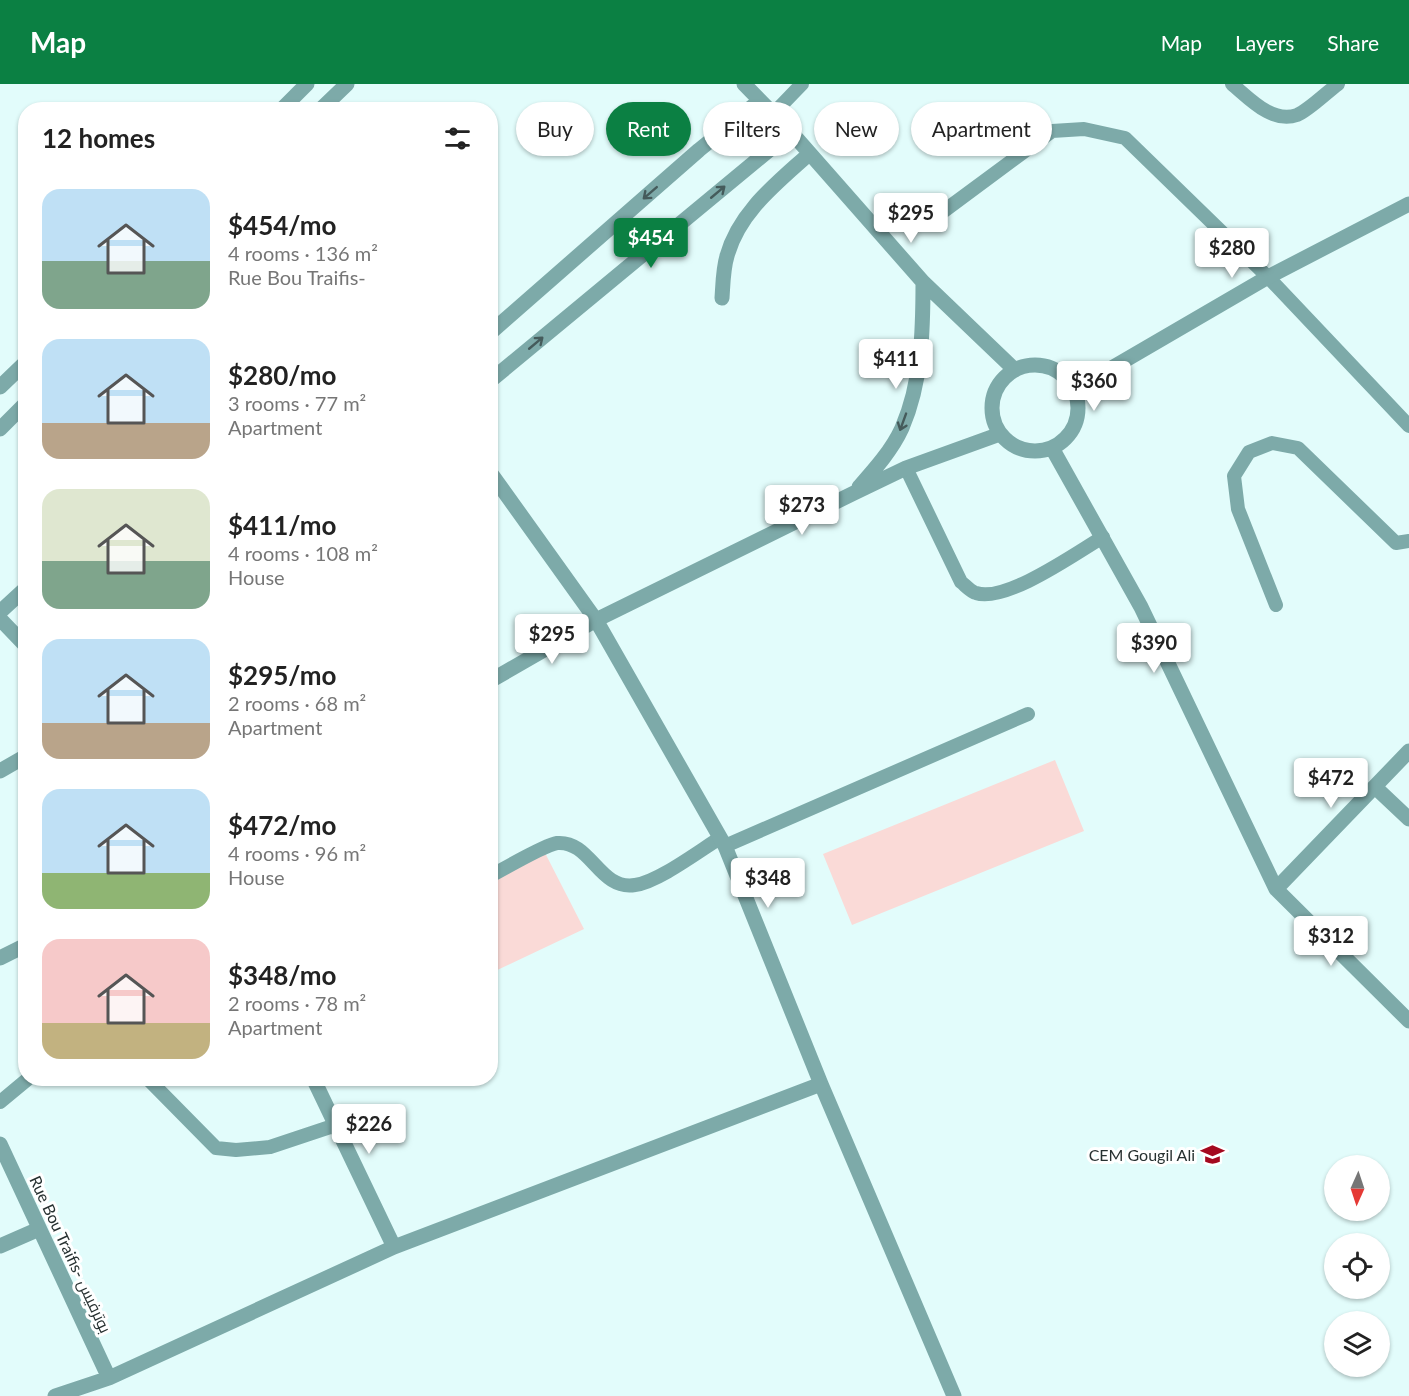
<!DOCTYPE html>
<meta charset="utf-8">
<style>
:root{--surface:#fff;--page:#f2f2f2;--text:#222;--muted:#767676;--accent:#0b8043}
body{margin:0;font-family:Lato,Cairo,sans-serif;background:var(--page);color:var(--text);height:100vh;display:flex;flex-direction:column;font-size:22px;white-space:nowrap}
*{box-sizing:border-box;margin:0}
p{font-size:20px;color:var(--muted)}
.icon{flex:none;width:33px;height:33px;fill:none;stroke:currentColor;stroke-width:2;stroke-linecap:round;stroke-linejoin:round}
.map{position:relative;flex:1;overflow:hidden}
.drawer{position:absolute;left:18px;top:18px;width:480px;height:984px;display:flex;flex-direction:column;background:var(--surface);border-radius:24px;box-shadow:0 2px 4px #0004}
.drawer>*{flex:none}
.guide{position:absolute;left:516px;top:18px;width:570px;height:54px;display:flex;gap:12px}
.needle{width:39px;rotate:183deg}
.controls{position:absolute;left:1324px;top:1071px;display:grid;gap:12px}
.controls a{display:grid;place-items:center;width:66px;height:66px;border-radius:50%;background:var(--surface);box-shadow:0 2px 4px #0004;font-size:30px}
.price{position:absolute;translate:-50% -51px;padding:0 14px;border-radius:6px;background:#fff;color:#222;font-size:20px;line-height:39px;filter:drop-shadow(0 2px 3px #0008)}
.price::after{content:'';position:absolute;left:50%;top:36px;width:18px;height:14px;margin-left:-9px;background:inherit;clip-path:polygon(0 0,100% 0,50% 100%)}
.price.active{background:var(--accent);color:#fff}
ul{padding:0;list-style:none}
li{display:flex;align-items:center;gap:18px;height:150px;padding:0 24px}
li span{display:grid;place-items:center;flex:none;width:168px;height:120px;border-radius:18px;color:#555}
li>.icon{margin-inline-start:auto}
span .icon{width:72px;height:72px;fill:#fffc;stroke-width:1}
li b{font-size:26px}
h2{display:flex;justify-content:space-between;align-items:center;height:72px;padding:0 24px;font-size:26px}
.chip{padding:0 21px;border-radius:27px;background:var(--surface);box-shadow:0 2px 4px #0004;font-size:21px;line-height:54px}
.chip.active{background:var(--accent);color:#fff}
header{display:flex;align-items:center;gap:36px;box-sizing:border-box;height:84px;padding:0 30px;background:var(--accent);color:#fff}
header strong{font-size:28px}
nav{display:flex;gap:33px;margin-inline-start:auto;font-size:21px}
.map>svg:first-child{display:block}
.green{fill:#fadad7}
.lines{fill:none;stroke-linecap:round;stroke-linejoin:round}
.service{stroke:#7daaa9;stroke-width:14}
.minor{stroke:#7daaa9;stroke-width:15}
.tertiary{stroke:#7daaa9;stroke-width:15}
.oneway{stroke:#455b5b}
.labels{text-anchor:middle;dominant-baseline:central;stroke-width:6;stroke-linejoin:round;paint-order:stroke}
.poi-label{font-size:16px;fill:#273131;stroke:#fff;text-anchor:end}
.street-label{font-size:16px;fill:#273131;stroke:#fff}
</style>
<header>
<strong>Map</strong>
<nav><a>Map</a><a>Layers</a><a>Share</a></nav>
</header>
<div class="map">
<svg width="1409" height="1312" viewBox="0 0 1409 1312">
<rect width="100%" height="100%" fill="#e2fcfb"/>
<path class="green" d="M1055,676l29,71 -232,94 -29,-71z
M543,765l41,80 -93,44v-95z"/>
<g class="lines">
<path class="service" d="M1232,0c17,14 40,40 65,31 12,-5 30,-23 41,-31
M773,30l29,-30
M929,138l123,-91 32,-2 41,9 143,139 141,149
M906,384l55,114c4,3 10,10 15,11 30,10 100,-40 127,-56
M1276,521l-38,-96 -4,-33 15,-24 23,-9 26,5 98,95 13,-2
M725,762l303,-132
M490,792c14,-7 54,-31 67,-33 34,-3 42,48 78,42 23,-3 64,-34 85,-47
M147,994l69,70 20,2 34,-3 66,-22
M0,1018l29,-24"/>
<path class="minor" d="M744,0l47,48 132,150 92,88
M722,214c1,-14 1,-29 5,-42 12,-44 50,-73 82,-102
M490,249l209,-183 60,-49
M992 324a43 43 0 1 1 86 0a43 43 0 1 1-86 0Z
M490,297l301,-249
M1074,306l194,-113 141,-73
M1052,364l89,159 135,282 133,132
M490,388l106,148 129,226 96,238 133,312
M859,403c16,-18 33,-37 43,-59 20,-46 21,-98 21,-146
M0,528l26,-24
M0,535l26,27
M490,597l106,-61 258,-127 52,-25 94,-34
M0,687l26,-15
M1375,703l34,32
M1276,805l133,-138
M0,874l26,-13
M313,994l81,169
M0,1060l109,234
M0,1162l39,-17
M55,1312l54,-18 285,-131 427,-163"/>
<path class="tertiary" d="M281,26l26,-26
M320,26l27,-26
M0,303l26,-25
M0,345l26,-26"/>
</g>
<defs><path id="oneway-shaft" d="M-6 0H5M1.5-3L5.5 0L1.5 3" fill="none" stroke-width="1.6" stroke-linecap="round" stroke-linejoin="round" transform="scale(1.5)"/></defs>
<g class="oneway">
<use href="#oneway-shaft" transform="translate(718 108) rotate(-40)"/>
<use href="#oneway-shaft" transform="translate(650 109) rotate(139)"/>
<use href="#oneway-shaft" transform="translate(536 259) rotate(-40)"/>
<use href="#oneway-shaft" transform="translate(903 338) rotate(110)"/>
</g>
<defs>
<symbol id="school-bare" viewBox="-9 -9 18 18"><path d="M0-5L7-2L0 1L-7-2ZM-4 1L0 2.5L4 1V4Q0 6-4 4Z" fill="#a4091f" stroke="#fff" stroke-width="2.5" paint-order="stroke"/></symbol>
</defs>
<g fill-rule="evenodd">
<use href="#school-bare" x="1196" y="1054" width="33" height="33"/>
</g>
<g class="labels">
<g class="poi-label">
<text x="1195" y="1070">CEM Gougil Ali</text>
</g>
<g class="street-label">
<text transform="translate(71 1170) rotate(65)">Rue Bou Traifis- بوترفيس</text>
</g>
</g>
</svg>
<div class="controls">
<a><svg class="needle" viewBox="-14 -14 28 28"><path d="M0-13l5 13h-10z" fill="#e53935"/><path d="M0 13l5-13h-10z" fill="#767676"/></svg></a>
<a><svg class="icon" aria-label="locate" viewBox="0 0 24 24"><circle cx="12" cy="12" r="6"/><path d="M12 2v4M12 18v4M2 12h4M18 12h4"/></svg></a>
<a><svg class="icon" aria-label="layers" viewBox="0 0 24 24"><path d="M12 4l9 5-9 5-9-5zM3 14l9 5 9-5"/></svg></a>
</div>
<b class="price" style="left:911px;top:160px">$295</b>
<b class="price active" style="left:651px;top:185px">$454</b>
<b class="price" style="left:1232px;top:195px">$280</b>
<b class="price" style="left:896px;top:306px">$411</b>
<b class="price" style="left:1094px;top:328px">$360</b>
<b class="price" style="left:802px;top:452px">$273</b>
<b class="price" style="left:552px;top:581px">$295</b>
<b class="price" style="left:1154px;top:590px">$390</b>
<b class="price" style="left:1331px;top:725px">$472</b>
<b class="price" style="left:768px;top:825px">$348</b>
<b class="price" style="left:1331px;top:883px">$312</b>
<b class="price" style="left:369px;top:1071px">$226</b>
<div class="guide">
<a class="chip">Buy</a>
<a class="chip active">Rent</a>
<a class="chip">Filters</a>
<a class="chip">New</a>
<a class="chip">Apartment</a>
</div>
<section class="drawer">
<h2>12 homes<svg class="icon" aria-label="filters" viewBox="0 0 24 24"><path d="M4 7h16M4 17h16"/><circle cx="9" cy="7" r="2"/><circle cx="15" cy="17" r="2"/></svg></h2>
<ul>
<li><span style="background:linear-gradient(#bfe0f5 60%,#7fa58c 0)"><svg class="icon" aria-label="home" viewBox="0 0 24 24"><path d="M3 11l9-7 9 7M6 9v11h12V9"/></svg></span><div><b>$454/mo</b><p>4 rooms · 136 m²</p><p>Rue Bou Traifis-</p></div></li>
<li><span style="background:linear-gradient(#bfe0f5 70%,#b9a48a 0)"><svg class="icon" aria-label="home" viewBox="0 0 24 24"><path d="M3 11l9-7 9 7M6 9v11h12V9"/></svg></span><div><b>$280/mo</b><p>3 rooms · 77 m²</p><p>Apartment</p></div></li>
<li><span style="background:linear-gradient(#dfe7d0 60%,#7fa58c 0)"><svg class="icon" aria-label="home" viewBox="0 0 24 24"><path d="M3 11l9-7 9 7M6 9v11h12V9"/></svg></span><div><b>$411/mo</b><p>4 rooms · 108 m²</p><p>House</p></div></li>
<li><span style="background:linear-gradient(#bfe0f5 70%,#b9a48a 0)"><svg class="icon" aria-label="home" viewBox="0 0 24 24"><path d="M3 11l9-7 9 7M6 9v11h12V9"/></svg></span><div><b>$295/mo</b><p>2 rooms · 68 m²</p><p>Apartment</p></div></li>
<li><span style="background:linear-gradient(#bfe0f5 70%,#8fb573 0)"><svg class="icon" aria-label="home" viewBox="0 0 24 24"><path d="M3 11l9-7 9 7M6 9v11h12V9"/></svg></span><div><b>$472/mo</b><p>4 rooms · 96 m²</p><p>House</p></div></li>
<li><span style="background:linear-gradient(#f6c9c9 70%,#c2b280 0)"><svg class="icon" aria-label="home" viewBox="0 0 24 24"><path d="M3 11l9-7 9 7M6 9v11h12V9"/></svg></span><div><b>$348/mo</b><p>2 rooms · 78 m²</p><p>Apartment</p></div></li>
</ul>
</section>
</div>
